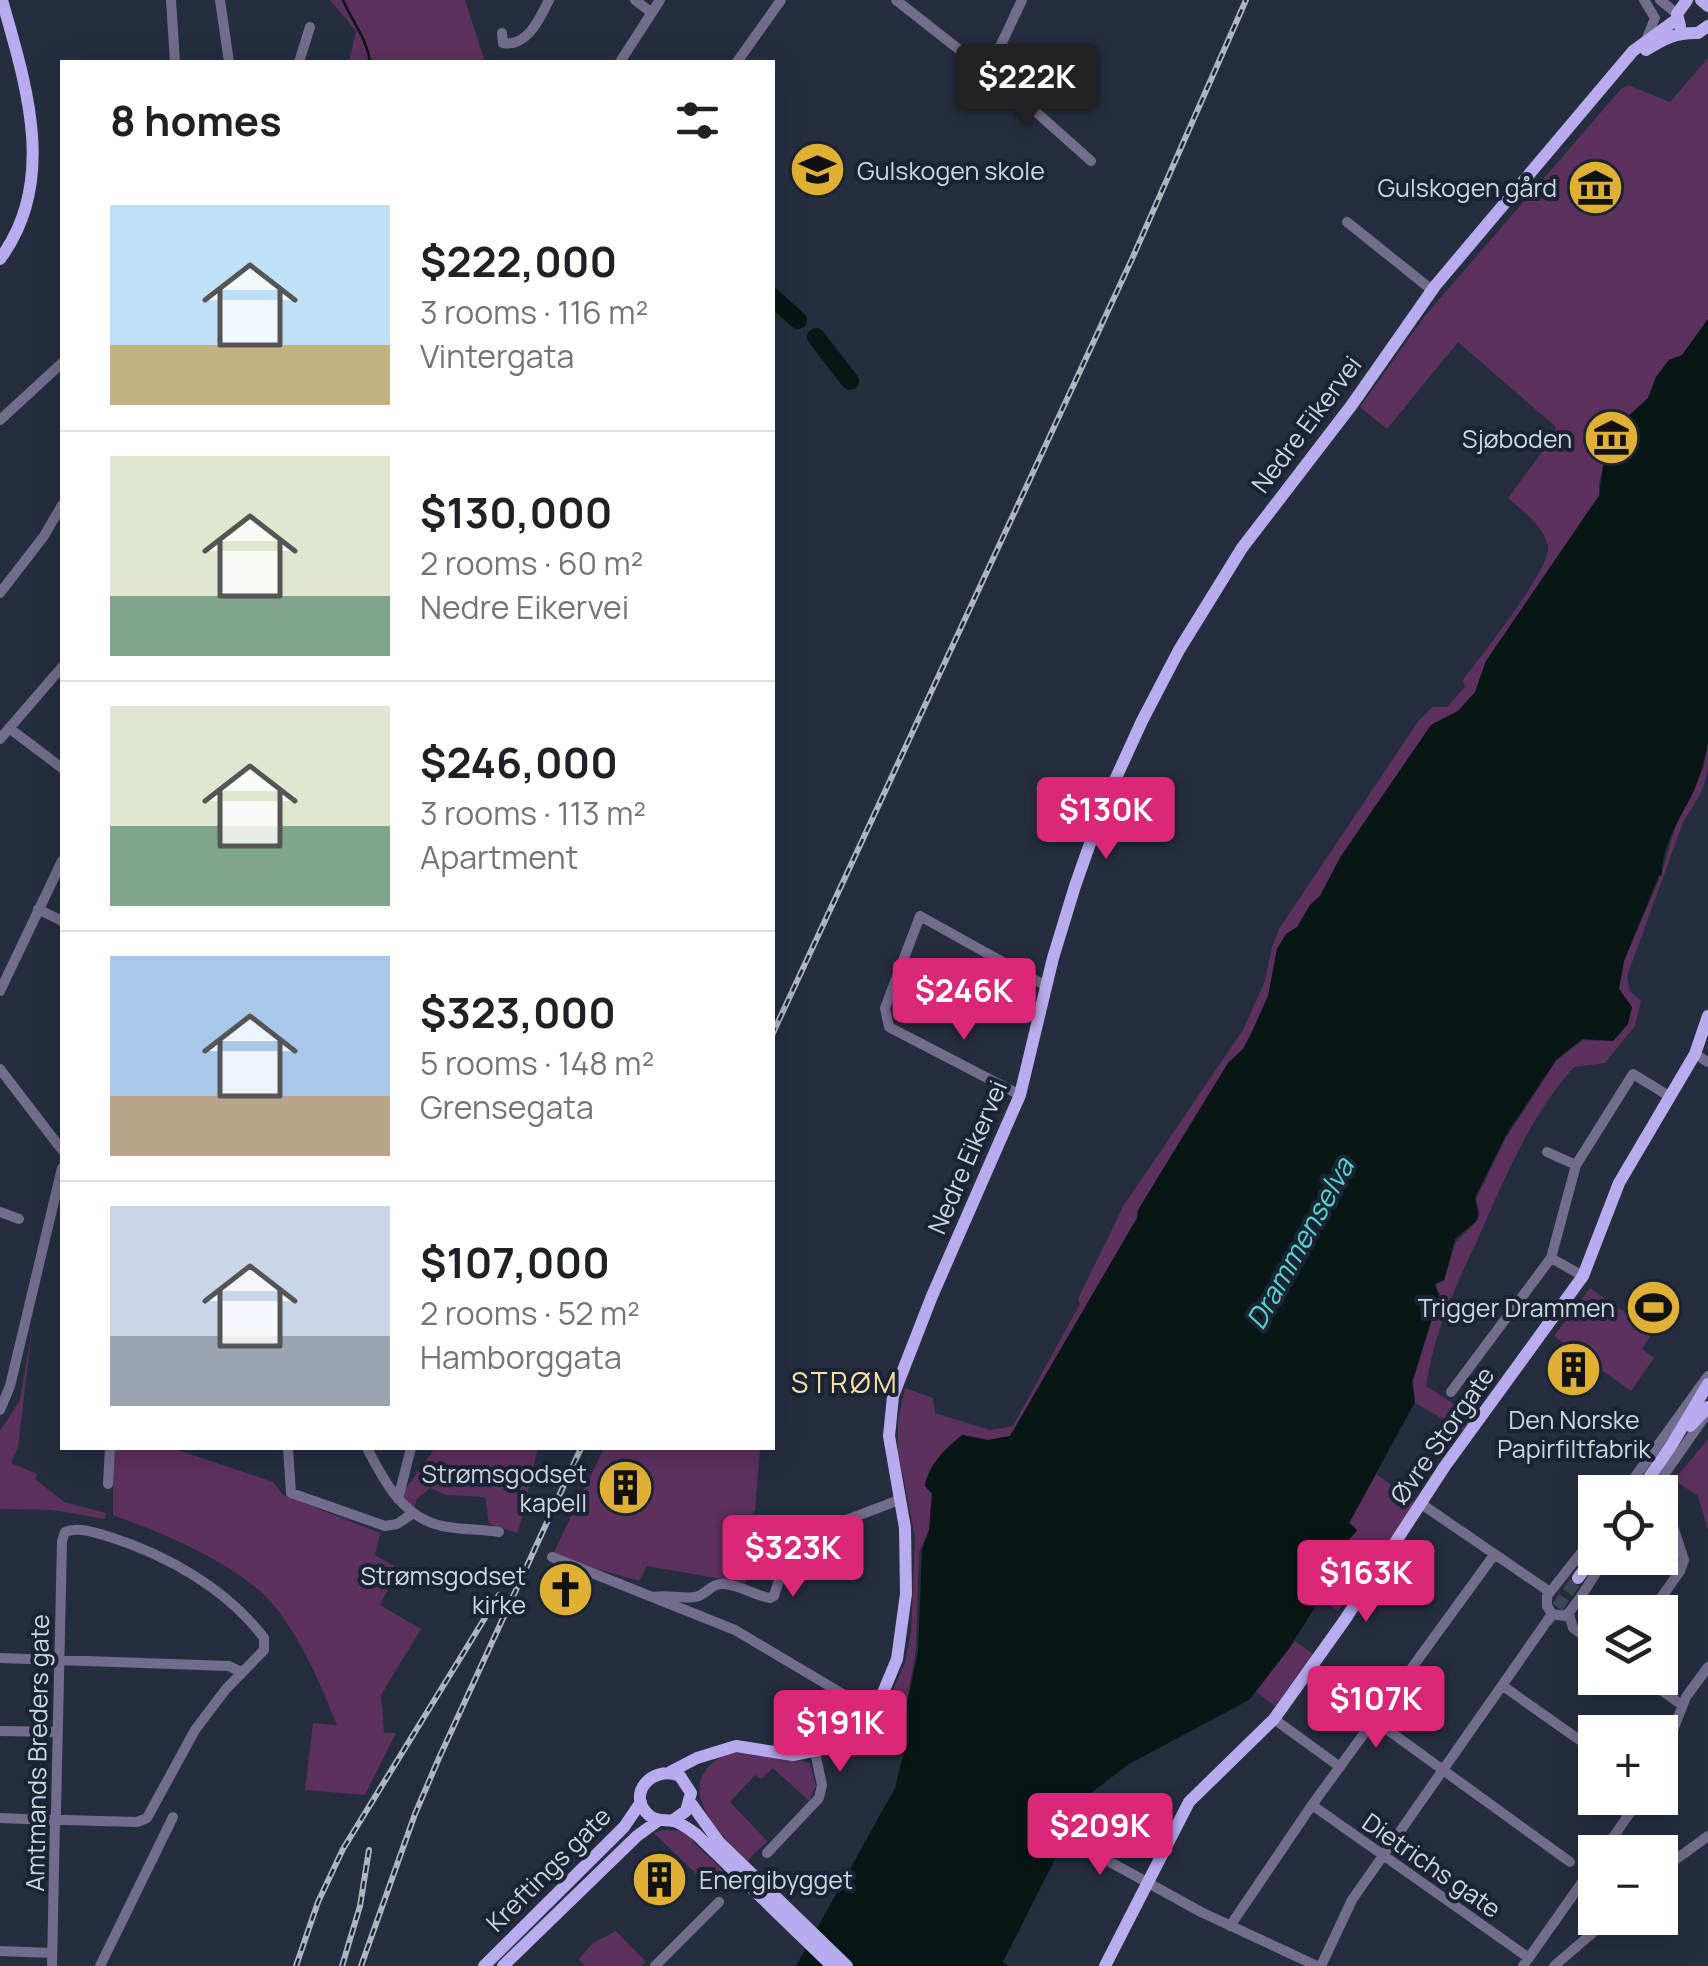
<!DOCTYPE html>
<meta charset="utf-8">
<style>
:root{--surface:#fff;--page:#f6f6f6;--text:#202124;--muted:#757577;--line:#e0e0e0;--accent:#db2777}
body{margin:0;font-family:Manrope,sans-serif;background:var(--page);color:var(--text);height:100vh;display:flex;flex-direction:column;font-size:38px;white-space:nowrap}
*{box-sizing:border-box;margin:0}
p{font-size:32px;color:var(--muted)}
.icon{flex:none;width:55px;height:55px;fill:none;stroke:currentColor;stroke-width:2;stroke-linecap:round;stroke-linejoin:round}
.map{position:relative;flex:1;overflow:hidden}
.details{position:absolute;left:60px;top:60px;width:715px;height:1390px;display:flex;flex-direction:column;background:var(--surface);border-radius:0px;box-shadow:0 5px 25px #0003}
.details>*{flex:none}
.fabs{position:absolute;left:1578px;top:1475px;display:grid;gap:20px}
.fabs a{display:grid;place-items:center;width:100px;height:100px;border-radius:0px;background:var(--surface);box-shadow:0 5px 25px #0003;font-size:50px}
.price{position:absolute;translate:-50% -85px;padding:0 22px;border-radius:10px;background:var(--accent);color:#fff;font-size:32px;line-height:65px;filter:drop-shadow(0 2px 5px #0008)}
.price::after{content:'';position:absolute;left:50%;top:60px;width:30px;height:22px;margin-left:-15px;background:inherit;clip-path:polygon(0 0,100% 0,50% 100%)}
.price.on{background:#222;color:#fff}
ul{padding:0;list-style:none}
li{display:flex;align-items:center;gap:30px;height:250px;padding:0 50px}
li+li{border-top:2px solid var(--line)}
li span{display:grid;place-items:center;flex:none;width:280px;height:200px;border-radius:0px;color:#555}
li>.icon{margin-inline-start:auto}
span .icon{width:120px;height:120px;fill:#fffc;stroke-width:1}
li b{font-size:42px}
h2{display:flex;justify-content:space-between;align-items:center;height:120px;padding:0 50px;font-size:42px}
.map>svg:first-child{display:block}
.green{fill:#5d315d}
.water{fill:#081716}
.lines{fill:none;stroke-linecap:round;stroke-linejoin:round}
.stream{stroke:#081716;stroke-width:2.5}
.river{stroke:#081716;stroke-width:18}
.major-tunnel{stroke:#3e4756;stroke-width:12;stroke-dasharray:12 6;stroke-linecap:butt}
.minor{stroke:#736d8d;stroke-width:10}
.major{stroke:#b8acee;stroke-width:12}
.rail-casing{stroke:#aeb5c0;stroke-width:6}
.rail{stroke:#1a2434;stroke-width:2.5;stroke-dasharray:8;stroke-linecap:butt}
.labels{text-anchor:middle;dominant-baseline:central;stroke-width:8;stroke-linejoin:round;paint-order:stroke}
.poi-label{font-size:25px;fill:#cfd6e0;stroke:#1a2434;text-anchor:end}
.street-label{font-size:25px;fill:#cfd6e0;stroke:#1a2434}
.water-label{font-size:28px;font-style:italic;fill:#56d5ce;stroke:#1a2434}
.neighbourhood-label{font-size:28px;letter-spacing:2.5px;fill:#fbe0a6;stroke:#1a2434}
</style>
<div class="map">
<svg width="1708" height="1966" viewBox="0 0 1708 1966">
<rect width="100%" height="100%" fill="#242e3e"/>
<path class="green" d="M330,0h135l20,62h-136l7,-31z
M1708,58v261l-26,36 -13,5 -13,17 -8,21 -39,48 -10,37v12l-113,166 -11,31 -17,19 -27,14 -91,132 -20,39 -10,9 -13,22 -11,7 -9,15 -9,47 -16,36 -9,17 -15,14 -90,147 -1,8 -127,218 -22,4 -26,-5 -30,59 -3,36 -10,22 -3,98 -13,73 -9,3 6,3 -5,5h-22l32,-71 6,-30 4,-96 -17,-86v-31l7,-32 28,10 2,15 55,17 23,-4 67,-122 -2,-5 46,-94 119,-175 22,-49 7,-34 7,-18 140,-209 14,-13h14l18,-20 -2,-7c16,-22 89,-112 85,-134 -4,-19 -26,-36 -40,-48l45,-61 3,-10 -98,-85 -71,87 -27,-22 64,-90 197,-228 7,-4 42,17z
M1708,743c0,40 -2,44 -24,77l-57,156 3,15 11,10 -6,25 -30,37 -31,4c-44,49 -68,109 -94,167 -23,49 -46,98 -54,152l48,31 -10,14 -49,-28 -2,-22 27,-87 -4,-6 1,-5 7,-2 12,-39 21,-21 3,-7 -4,-15 31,-63 49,-75 27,-21 30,1 15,-17 4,-17 -13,-18 5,-28 37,-86 20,-67 5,-2 18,-40z
M1590,1288l63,44 -11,17 12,9 -23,33 -77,-55z
M32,1330l-14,117 -7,16 26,11 -2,5 29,23 42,11 -1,6 -53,-9 -52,-1v-78l20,-31z
M1708,1439v91l-10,-34 -24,-16z
M113,1448h59l101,34 10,13 97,38 -5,22 19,11 1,10 -15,29 41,24 -40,66 3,38h12l-31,62 -60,-5 8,-67 24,2c-17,-43 -43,-104 -78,-135 -43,-35 -95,-56 -146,-75z
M435,1448h103l-20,85 -29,-9 -4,-27 -39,-2 -16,-7 -13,11 -5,15 -14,-15z
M604,1448h156l-5,62 -11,16 12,11 -11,46 -98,-17 -8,15 -66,-19 -19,-10z
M1376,1474l39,28 -27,40 -6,-1 -44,70 -17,-11 13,-26 -5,-11 28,-32 -7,-9z
M1295,1641l18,13 -38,52 -19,-14z
M731,1752l72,9 7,2 6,23 -7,15 -36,-33 -12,11 -6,-4 -25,27 37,39 -20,20c-32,-31 -80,-81 -16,-109z
M662,1830l20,1 13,8 -2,3 38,36 -15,15 -62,-60z
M616,1931l30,31 -4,4h-57l-6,-7 14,-16z"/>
<path class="water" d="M1708,319v424c-3,16 -7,30 -13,45 -12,27 -34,56 -33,87h-3l-35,86 -5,28 13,18 -4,17 -15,17 -31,-2 -26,21 -50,75 -31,63 3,17 -2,6 -21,18 -11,41 -9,4 4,12 -27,86 3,20 -66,121 8,7 -29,33 -11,41 -27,43 -41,53 -120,64 -42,32 -84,166 5,4h-212l99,-178 8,-32 -6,-20 2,-7 -6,-3 3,-6 7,2 15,-70 4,-102 7,-20 3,-36 -7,-8c3,-21 21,-38 37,-51l26,5 22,-4 127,-218 1,-8 90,-147 15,-14 9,-17 16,-36 9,-47 9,-15 11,-7 13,-22 10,-9 20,-38 91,-133 27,-14 17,-19 11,-31 113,-165 7,-51h3l3,-14 36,-33 8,-21 13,-17 13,-5z"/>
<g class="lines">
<path class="stream" d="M343,0c9,22 24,38 27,62"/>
<path class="river" d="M772,297l26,23
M816,337l34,44"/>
<path class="major-tunnel" d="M1547,1622l31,-44"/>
<path class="minor" d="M171,0l4,62
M220,0l9,62
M635,0l17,13
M896,0l84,66 9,4 102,91
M1644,0l11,18 -8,20
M1660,0l17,14
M502,33l1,10c24,5 37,-25 46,-43
M299,62l11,-35
M620,62l40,-62
M737,62l44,-62
M989,70l33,-70
M1347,222l85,68
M0,420l62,-57
M0,593l44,-57 18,-31
M9,728l53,40
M0,739l62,-72
M38,909l24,12
M0,991l62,-130
M1695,1054l13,8
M0,1069l62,81
M1020,1095l-131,-68 -4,-19 35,-92 126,70
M1547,1152l29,13
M0,1212l19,7
M1551,1258l25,-93 57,-91 36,22
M1451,1392l100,-134 32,18
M0,1410l10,-24 52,-218
M288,1448l3,45 94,33 12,-2 15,-10
M367,1448c17,33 36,70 75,78 19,4 38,3 57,6
M108,1484l2,-36
M1624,1492l84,-116
M1652,1492l54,-77
M398,1499l13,-51
M1420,1503l130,89
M552,1557l183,73 138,82
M544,1595l16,-35
M654,1597c14,-3 28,2 41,0 12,-2 15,-14 29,-13 17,1 31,12 46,14l4,-2 17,-55 108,-41
M1651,1612l29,-41 4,-11 -25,-77
M1552,1614l-5,-8v-10l48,-61
M1552,1614l13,2c11,-8 31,-45 41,-58
M1569,1614l4,14 22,16
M0,1658l229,8 12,6
M1644,1678l38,27
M1503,1686l92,65
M1274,1719l66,48
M1374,1720l196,142
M0,1731l57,1
M1660,1763l26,-66 22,-30
M1312,1805l217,153
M0,1818l48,2h16l73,2 10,-4 48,-88 31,-41 38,-39v-12c-37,-49 -97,-83 -154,-101 -14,-4 -31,-11 -45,-5l-3,9 -6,271 -1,8 -3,146
M1072,1841l129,71 116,54
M1603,1852l37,-54
M767,1853l52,-55 3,-13 -7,-33
M1660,1871l48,-35
M1230,1926l82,-121 182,-250
M0,1951l52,2
M100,1966l73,-149
M655,1966l64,-64
M1321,1966l31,-66 200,-286
M1523,1966l72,-102
M1554,1966l56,-48"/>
<path class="major" d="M1701,0l7,6
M1680,26l-3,-12 10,-14
M1646,50c17,-11 31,-18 52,-17l10,-7
M0,259c58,-78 26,-174 2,-259
M1690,1426l18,-19
M1639,1492l32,-46 37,-62
M1578,1578l17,-23
M670,1772l27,-14 39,-12 57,9 34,-7 27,-15 26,-33 17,-41 9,-65 -1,-66 -16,-92 4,-40 39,-100 88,-201 33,-137 22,-72 29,-82 38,-83 37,-71 63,-102 109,-142 84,-120 198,-235 44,-32
M690,1802l29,40 128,124
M672,1821l14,-10 5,-18 -11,-17c-29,-12 -55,20 -30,40 8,6 15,3 24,5 7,2 15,8 22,13l136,132
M484,1966l140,-139 17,-25
M503,1966l134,-130 22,-16
M1105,1966l84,-164 85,-83 70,-98 101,-155 138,-190 36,-93 76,-129 13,-38"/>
<defs>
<path id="rail" d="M772,1035l360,-776 114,-259
M296,1966l22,-64 25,-53 156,-254
M342,1966l18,-60 9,-56
M361,1966l54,-152 24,-56 142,-310"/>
</defs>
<use href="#rail" class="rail-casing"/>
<use href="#rail" class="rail"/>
</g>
<defs>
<symbol id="school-disc" viewBox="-11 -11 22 22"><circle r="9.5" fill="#dfb034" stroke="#1a2434"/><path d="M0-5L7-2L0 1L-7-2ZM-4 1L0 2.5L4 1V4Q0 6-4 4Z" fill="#111"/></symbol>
<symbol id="museum-disc" viewBox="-11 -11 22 22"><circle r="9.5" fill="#dfb034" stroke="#1a2434"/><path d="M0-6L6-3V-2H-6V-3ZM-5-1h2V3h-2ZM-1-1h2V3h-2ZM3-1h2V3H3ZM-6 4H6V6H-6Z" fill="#111"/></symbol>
<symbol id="stadium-disc" viewBox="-11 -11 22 22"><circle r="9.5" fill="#dfb034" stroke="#1a2434"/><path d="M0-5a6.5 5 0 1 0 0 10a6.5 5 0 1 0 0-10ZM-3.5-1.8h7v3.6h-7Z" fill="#111"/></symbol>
<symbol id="building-disc" viewBox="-11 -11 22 22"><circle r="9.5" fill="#dfb034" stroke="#1a2434"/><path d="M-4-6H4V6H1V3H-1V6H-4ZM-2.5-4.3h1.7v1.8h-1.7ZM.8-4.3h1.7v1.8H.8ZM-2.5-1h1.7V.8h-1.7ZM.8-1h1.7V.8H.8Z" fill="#111"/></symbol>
<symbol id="church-disc" viewBox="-11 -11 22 22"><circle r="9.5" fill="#dfb034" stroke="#1a2434"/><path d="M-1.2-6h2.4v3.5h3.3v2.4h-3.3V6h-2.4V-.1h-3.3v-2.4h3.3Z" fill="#111"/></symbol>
</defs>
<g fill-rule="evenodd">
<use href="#school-disc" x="786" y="138" width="63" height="63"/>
<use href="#museum-disc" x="1564" y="156" width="63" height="63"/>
<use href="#museum-disc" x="1580" y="406" width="63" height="63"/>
<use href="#stadium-disc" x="1622" y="1276" width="63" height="63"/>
<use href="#building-disc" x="1542" y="1338" width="63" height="63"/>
<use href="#building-disc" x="594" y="1456" width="63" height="63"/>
<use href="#church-disc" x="534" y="1558" width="63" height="63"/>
<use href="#building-disc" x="628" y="1848" width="63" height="63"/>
</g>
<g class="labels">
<g class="poi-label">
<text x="857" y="170" text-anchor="start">Gulskogen skole</text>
<text x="1557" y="187">Gulskogen gård</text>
<text x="1572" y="438">Sjøboden</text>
<text x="1615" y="1307">Trigger Drammen</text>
<text x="1574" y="1419" text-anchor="middle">Den Norske<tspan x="1574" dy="29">Papirfiltfabrik</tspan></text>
<text x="587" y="1473">Strømsgodset<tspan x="587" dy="29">kapell</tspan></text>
<text x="526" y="1575">Strømsgodset<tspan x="526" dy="29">kirke</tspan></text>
<text x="699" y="1879" text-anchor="start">Energibygget</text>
</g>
<g class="street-label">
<text transform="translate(1306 424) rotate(-53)">Nedre Eikervei</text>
<text transform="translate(967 1157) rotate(-67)">Nedre Eikervei</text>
<text transform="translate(1442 1435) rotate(-55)">Øvre Storgate</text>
<text transform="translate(37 1753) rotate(-89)">Amtmands Breders gate</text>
<text transform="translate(1432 1865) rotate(35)">Dietrichs gate</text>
<text transform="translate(548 1869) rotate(-45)">Kreftings gate</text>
</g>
<g class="water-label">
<text transform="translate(1299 1243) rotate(-61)">Drammenselva</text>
</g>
<g class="neighbourhood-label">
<text x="845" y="1382">STRØM</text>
</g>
</g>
</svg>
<div class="fabs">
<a><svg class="icon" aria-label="locate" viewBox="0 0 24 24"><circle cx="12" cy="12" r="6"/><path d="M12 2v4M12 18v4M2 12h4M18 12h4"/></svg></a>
<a><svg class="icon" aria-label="layers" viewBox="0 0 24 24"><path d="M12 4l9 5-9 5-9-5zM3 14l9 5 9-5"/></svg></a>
<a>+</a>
<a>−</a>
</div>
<b class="price on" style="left:1027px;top:129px">$222K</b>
<b class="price" style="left:1106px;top:862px">$130K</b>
<b class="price" style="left:964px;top:1043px">$246K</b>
<b class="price" style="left:793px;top:1600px">$323K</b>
<b class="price" style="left:1366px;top:1625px">$163K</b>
<b class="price" style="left:1376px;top:1751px">$107K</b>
<b class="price" style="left:840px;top:1775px">$191K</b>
<b class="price" style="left:1100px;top:1878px">$209K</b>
<section class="details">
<h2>8 homes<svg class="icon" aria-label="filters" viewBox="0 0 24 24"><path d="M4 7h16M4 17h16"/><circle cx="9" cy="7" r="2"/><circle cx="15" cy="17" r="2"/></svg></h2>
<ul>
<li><span style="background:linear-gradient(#bfe0f5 70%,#c2b280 0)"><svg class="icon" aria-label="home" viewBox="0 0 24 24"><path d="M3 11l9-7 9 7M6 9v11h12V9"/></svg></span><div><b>$222,000</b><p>3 rooms · 116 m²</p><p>Vintergata</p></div></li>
<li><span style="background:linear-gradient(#dfe7d0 70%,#7fa58c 0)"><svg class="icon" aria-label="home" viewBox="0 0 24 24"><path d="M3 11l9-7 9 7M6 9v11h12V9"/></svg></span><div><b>$130,000</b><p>2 rooms · 60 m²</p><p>Nedre Eikervei</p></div></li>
<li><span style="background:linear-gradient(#dfe7d0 60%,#7fa58c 0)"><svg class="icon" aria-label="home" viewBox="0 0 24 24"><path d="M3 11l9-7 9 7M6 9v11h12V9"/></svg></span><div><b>$246,000</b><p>3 rooms · 113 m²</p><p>Apartment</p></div></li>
<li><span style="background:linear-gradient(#a9c7e8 70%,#b9a48a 0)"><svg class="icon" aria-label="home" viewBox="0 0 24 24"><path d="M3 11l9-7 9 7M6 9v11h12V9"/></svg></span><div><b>$323,000</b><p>5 rooms · 148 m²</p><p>Grensegata</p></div></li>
<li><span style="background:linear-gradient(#c9d6e8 65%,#9aa5b1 0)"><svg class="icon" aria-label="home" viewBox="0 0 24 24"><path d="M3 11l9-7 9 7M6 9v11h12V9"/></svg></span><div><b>$107,000</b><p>2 rooms · 52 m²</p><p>Hamborggata</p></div></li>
</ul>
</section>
</div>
